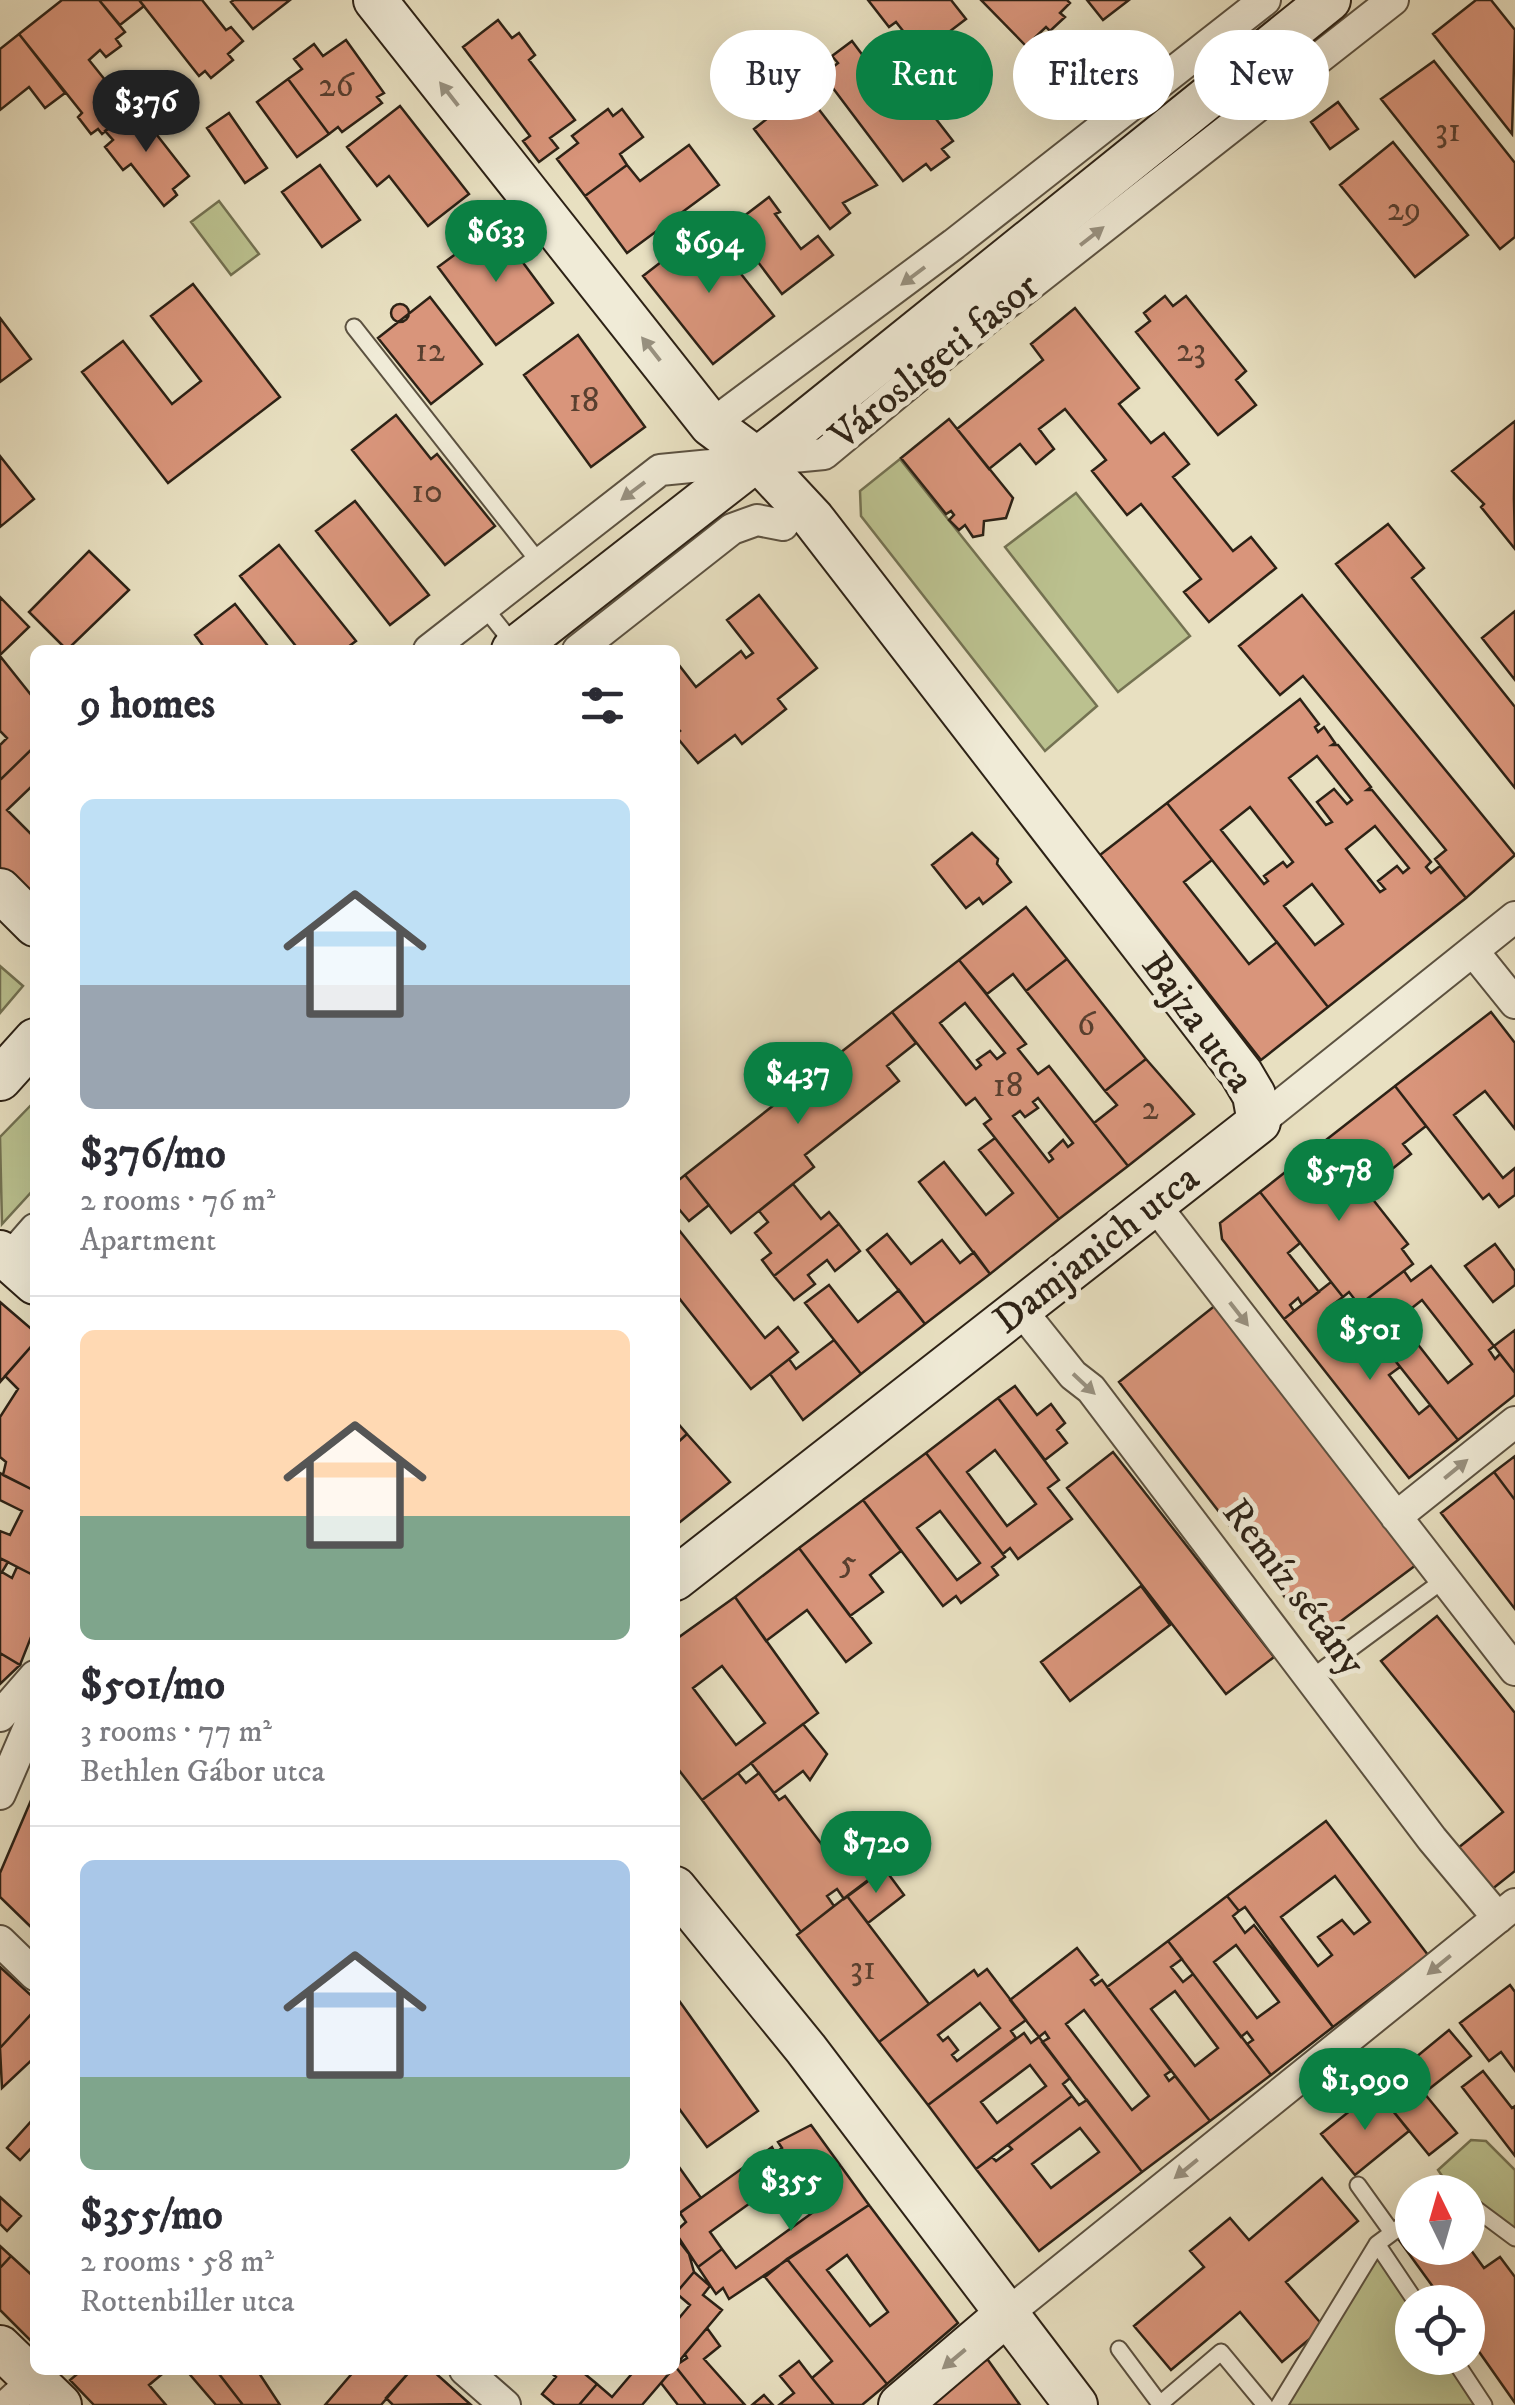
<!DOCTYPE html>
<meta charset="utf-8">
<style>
:root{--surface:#fff;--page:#f7f7f7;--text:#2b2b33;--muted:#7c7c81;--line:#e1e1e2;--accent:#0b8043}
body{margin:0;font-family:"IM FELL DW Pica",serif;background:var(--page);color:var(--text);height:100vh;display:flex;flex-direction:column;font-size:38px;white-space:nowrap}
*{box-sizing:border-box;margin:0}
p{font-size:32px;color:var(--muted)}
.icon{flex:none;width:55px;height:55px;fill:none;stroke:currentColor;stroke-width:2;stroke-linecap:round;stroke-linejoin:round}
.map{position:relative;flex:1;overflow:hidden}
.panel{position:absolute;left:30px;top:645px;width:650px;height:1730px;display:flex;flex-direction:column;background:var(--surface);border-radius:15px;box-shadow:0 10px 40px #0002}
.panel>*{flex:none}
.hud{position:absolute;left:710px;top:30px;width:655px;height:90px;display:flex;gap:20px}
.needle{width:65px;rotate:355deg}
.fabs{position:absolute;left:1395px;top:2175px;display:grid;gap:20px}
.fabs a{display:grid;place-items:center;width:90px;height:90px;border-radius:50%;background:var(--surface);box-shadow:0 10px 40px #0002;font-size:50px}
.price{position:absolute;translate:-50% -85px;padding:0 22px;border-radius:35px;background:var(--accent);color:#fff;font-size:32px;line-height:65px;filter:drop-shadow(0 2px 5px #0008)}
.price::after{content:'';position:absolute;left:50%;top:60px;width:30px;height:22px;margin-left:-15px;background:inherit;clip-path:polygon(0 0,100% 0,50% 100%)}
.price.active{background:#222;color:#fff}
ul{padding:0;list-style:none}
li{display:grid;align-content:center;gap:20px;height:530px;padding:0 50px}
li+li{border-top:2px solid var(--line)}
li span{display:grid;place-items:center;height:310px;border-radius:15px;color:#555}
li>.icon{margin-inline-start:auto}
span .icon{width:180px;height:180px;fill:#fffc;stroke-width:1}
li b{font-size:42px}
h2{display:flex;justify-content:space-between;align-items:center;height:120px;padding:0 50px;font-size:42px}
.tag{padding:0 35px;border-radius:45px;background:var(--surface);box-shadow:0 10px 40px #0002;font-size:35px;line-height:90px}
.tag.active{background:var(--accent);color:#fff}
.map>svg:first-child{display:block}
.green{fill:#bbc18f;stroke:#747252;stroke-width:2.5}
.building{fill:#d9957b;stroke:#2d2216;stroke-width:2.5;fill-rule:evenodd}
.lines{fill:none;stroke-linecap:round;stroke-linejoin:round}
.lane-casing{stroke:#5c5241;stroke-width:19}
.street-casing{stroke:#5c5241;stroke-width:34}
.secondary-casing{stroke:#2d2216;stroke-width:46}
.lane{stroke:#f0ebd7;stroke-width:15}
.street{stroke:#f0ebd7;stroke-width:30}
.secondary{stroke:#f0ebd7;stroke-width:42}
.oneway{fill:#989180}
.labels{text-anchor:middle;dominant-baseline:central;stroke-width:10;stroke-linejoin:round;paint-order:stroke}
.number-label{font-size:35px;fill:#583f2f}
.street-label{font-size:40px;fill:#2d2216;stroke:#f0ebd7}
</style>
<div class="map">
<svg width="1515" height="2405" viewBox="0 0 1515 2405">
<rect width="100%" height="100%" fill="#e8e0c1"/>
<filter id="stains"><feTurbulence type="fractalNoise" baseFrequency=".002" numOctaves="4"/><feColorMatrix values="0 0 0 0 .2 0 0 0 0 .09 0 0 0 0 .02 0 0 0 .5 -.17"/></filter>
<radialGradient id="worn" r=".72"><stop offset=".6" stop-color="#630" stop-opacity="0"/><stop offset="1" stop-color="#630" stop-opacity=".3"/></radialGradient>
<path class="green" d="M219,201l40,53 -28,21 -40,-53z
M900,459l197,247 -52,45 -184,-235 -1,-25z
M1076,493l114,143 -72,56 -113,-145z
M0,966l23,20 -23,27z
M35,1101v87l-33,36 -2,-87z
M1471,2140l15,1 29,29v68l-47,-35v-11h-15l-15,-22z
M1377,2244l35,58v56h41l31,47h-205z"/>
<path class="building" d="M62,0h37l26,32 -9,7 5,7 -15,11 -6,-7 -11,10 41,51 -28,23 -4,-5 -7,5 -13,-17 4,-4 -63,-79z
M99,0h40l5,6 -24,19z
M139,0h63l24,30 5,-3 12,14 -15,13 5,6 -22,18 -6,-7 -6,5z
M234,0h56l-37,29 -22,-27z
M868,0h83l15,19 -17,13 4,5 -28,22 -29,-37 -7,5z
M981,0h86l3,3 -10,10 5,4 -15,14 -4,-4 -20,19z
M1087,0h42l-26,20z
M1476,0h15l24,30 -3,104 -79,-100z
M498,20l14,18 7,-5 16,22 -6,5 46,60 -25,18 8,10 -19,14 -16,-21 7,-5 -67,-89z
M19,34l46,59 -20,15 -16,-21 -29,23v-61z
M346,40l38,53 -7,4 5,6 -40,29 -4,-5 -9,7 -41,-55 14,-10 -8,-10 20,-15 9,12z
M852,41l12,16 7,-5 15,20 9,-6 58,75 -11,8 7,8 -18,13 -5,-6 -23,17 -80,-106 15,-12 -6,-7z
M1434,61l81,102v74l-15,12 -119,-150z
M288,79l41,55 -32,23 -40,-55z
M804,90l73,95 -34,18 7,10 -20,16 -76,-100z
M1338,102l20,27 -28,20 -19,-27z
M400,106l69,88 -41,32 -39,-50 -12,10 -30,-39z
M135,107l54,69 -16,13 4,6 -13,11 -33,-42 -8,6 -18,-23 8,-7 -8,-9z
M608,109l5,7 9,-7 21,28 -23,17 7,11 -42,31 -28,-37 21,-16 -6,-7z
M229,113l38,55 -22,15 -38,-55z
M1393,142l75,93 -53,42 -75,-92z
M689,145l30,40 -92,68 -42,-57 42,-31 13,16z
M320,165l40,55 -38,27 -40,-55z
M769,197l11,15 -5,2 26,35 17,-13 15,19 -51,39 -51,-68z
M495,225l58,78 -57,42 -58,-78z
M705,228l69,88 -61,48 -70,-88z
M193,284l87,113 -112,86 -86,-111 41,-31 49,63 29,-23 -50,-65z
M1165,296l8,10 13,-10 60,75 -10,9 20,25 -38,30 -82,-103 14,-11 -6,-8z
M430,297l52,67 -51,40 -53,-66z
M391 313a9 9 0 1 1 18 0a9 9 0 1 1-18 0Z
M1075,308l64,80 -20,16 32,39 13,-10 25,31 -16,13 60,74 18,-14 25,31 -67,54 -25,-30 17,-13 -60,-75 -14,11 -35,-44 14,-11 -41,-51 -26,20 15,20 -18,15 -16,-20 -31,25 -32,-40 86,-69 -12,-16z
M0,318l31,41 -31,23z
M578,335l67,92 -54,40 -67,-92z
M396,415l35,44 6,-5 58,72 -50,39 -93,-115z
M949,419l64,79 -7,20 -22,3 -1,14 -10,2 -8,-12 -6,5 -10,-10 5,-5 -3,-4 -5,3 -45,-56z
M1515,421l-1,78 1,50 -34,-42 3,-3 -32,-33z
M0,456l34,43 -34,28z
M355,501l74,94 -39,30 -74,-94z
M1388,524l36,44 -12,10 103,129v81l-179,-224z
M279,545l77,96 -12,9h-45l-59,-74z
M89,551l40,39 -62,60 -38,-38z
M759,595l58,73 -39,31 8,10 -44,35 -7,-9 -37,28 -23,-28 5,-4 -5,-5v-66l21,27 45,-36 5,7 7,-5 -26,-33z
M1302,595l213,260 -49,43 -31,-39 11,-9 -143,-174 -23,19 -41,-49z
M0,597l29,30 -29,28z
M235,604l36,46h-65l-11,-15z
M1515,611v69l-33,-42z
M0,656l35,44v46l-35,34v-35l7,-7 -7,-7z
M1300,699l19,25 -4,3 3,5 6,-5 11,16 -3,2h6l33,42 -4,3h5l59,72 -5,5 5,6 9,-7 26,32 -138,109 -161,-204zM1317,756l35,44 -5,4 -13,-15 -17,13 15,20 -6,3 -37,-47zM1250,807l43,55 -6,5 -4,-5 -19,14 4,5 -4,3 -43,-54zM1375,826l34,42 -6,5 -6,-7 -19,15 7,8 -5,3 -34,-43zM1312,884l31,40 -28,21 -31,-39z
M35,746v43l-3,-3 -25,24 28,28v68l-35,-35v-91z
M1167,803l45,57 -28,22 65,82 28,-22 51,65 -67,53 -161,-205z
M972,833l26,26 -1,5 14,18 -28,22 -4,-6 -13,10 -34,-43z
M1026,907l41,52 -41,32 -13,-17 -26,20 -28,-34z
M1067,959l79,100 -41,32 -79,-100z
M959,960l67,84 -8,5 20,25 11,-8 79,100 -69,53 -75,-95 7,-5 -16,-21 -9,7 -74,-93zM965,1003l40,50 -8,6 -7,-8 -13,9 4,5 -5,4 -36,-46zM1038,1098l35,45 -5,4 -5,-7 -14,13 4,6 -4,3 -36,-46 7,-5 5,6 13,-9 -5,-6z
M892,1012l24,31 -29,23 12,15 -94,74 9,12 -83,66 -46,-58z
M1491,1012l24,31v86l-30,-38 -31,24 49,63 12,-10v27l-16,12 -10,-13 -6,5 -88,-113z
M1146,1059l48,55 -66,52 -34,-43 23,-18 -12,-14z
M1395,1086l31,40 -23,18 8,10 -24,19 -7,-8 -21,16 -33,-41z
M995,1138l64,81 -69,55 -71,-92 25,-20 42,53 27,-22 -34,-43z
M1326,1140l82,104 -6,5 11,15 -54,41 -10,-13 -6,5 -83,-105z
M685,1175l24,30 -20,16 -11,-13 -3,3v-28z
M793,1184l28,35 8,-7 10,12 -65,52 -12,-16 9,-7 -16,-20 13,-11 -9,-11z
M1260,1192l40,51 -12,10 31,39 -17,13 -4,-7 -8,7 4,6 -10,8 -62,-80 -2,-16z
M839,1224l21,27 -25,20 -8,-11 -19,15 7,9 -21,16 -20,-24z
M675,1225l90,113 13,-11 20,25 -47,37 -76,-96z
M887,1234l24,30 31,-24 18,23 14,-11 16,22 -65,50 -58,-74z
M1495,1244l20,27v14l-22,17 -28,-36z
M1431,1266l63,80 -5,4 6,9 5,-5 15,19v22l-57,45 -91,-115 5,-3 -13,-17 45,-34 7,10zM1422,1300l50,64 -24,19 -50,-64z
M1331,1282l12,15 -12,9 27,34 13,-10 29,37 -11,8 30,39 11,-9 28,35 -49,38 -125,-159z
M829,1285l29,37 41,-32 26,34 -64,50 -56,-71z
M0,1302l35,30v10l-35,40z
M1217,1304l199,261 -99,74 -198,-257z
M1515,1330v43l-21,-27z
M834,1340l27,34 -58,46 -33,-46 19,-15 7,10z
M35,1342l-2,119 2,30 -32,-16 3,-13 -6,-5v-40l18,-28 -13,-13z
M1015,1386l22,29 14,-11 14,19 -8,7 10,13 -22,17 -47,-62z
M998,1398l61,82 -11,8 24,31 -54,40 -8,-11 -7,6 -77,-101zM995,1450l41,54 -29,22 -40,-54z
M675,1420l12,14 -12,11z
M687,1434l43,48 -55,44v-81z
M1113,1452l161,205 -48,37 -159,-206z
M926,1453l79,104 -13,10 6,8 -37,28 -5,-7 -13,10 -80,-106zM940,1511l40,52 -23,17 -40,-52z
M1515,1456v44l-21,-28z
M1494,1472l21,28v109l-74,-96z
M0,1473l35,18v85l-35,-18v-27l10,4 12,-24 -22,-11z
M863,1500l38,51 -31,24 13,17 -33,24 -51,-68z
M799,1548l72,95 -25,19 -39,-52 -41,31 -31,-44z
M0,1558l8,4 -6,10 10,6 5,-11 18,9v51l-15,38 -20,-12z
M1141,1586l29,39 -100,76 -29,-39z
M735,1597l83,116 -116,87 -27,-35v-125zM722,1666l43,57 -29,22 -43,-57z
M1437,1616l78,97v158l-24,19 -33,-42 45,-36 -122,-151z
M0,1653l20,12 -20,19z
M803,1724l24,30 -17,26 -7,-9 -29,22 -23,-30z
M738,1773l8,10 13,-10 20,27 6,-4 51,67 22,-17 21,27 -35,26 -7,-10 -10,7 7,10 -33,26 -99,-132z
M35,1791v140l-35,-34v-24z
M1326,1821l102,134 -95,72 -88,-120 -6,4 -12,-15zM1335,1876l35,46 -16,12 -12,-14 -24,17 14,18 -14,11 -37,-49z
M884,1868l20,27 -36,28 -21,-27z
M847,1896l82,108 -50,38 -82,-107z
M1227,1896l12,15 -6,5 12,17 9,-8 79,102 -62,48 -24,-31 6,-4 -6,-8 -6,5 -73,-96zM1236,1945l43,57 -22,16 -43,-56z
M1168,1941l14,18 -11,8 12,15 10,-8 78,101 -61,46 -103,-134zM1175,1991l43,57 -23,18 -44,-57z
M1077,1948l21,27 -7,5 4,5 7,-5 69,91 -6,4 4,6 6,-5 35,45 -68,51 -100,-130 7,-4 -4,-6 -6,5 -29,-37zM1084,2010l65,86 -17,14 -66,-86z
M0,1967l35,32v11l-35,38z
M987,1969l39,51 -15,11 5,7 -88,67 -49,-63 95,-72 4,6zM980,2003l20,25 -43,33 -5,-6 6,-5 -10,-13 -5,4 -5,-6z
M1510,1985l5,7v79l-14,-19 -12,9 -29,-38z
M675,1995l83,116 -51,36 -32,-44z
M35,2010v47l-33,31 -2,-40z
M1449,2030l22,26 -47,37 33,40 -28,22 -53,-65z
M1024,2033l7,10 8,-6 31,41 -7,6 9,12 -96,73 -48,-64zM1030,2065l16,21 -49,37 -16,-21z
M1483,2071l29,37 3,-2v50l-53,-69z
M1376,2090l33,41 -54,44 -34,-41z
M1072,2096l7,9 8,-5 55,72 -103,79 -63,-82 16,-12 4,4 16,-12 -4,-4zM1080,2128l19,24 -48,36 -19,-24z
M35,2117v27l-15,16 -13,-12z
M811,2125l29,40 -42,29 -12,-17 -76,55 12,17 -24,18 -23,-35 11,-10 -6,-9 92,-66 3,6 7,-5 -4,-6z
M840,2165l29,40 -140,94 -6,-11 -7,6 -18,-27 24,-18 14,19 76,-55 -14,-19z
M679,2167l22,31 -26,18v-47z
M1322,2178l36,43 -72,61 38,45 -42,35 -42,-50 -69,58 -37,-44 70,-59 -14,-16 40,-33 19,22z
M0,2197l21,19 -14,15 -7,-7z
M869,2205l89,118 -71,61 -100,-125zM847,2255l41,57 -18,14 -43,-56z
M1412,2231v17l56,-2 16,22 16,-11 15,20v126l-47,-67v-34h-24l-45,-62z
M675,2236l14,18 5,18 -18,21z
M0,2246l11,10 -11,12z
M11,2256l24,22v67l-35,-35v-42z
M787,2259l100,125 -25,21h-28l-22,-27 20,-17 -67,-84z
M694,2272l16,14 -7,9 19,15 -47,56v-43l15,-18 -14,-12z
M707,2328l13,18 -16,13 41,46h-39l-31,-39 12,-8 -2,-4z
M976,2360h12l32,45h-98z
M799,2361l13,17 22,27h-55l15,-12 -14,-17z
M675,2366l31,39h-28l-17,-22z
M82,2370h85l-18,15 17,20h-72l-24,-25z
M186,2370h30l27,35h-27z
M216,2370h41l23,35h-37z
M355,2370h56l-30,35h-56z
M411,2370h21l38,34 -77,1 -7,-7z
M548,2370h32l17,14 -18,21h-24l-13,-11 14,-17z
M635,2370h37l-30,35h-63l18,-21 15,13z
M764,2395l9,10h-21z"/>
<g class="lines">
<defs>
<path id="lane" d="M354,327l185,235
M484,607l32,40
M1311,1678l134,-99
M1358,2185l33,46
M1468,2203l47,35
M1377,2244l39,58
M1119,2349l41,55 61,-52 44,53
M1453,2358l31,47
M1279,2405l98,-161 35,-26"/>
<path id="street" d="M711,425l243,-181 311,-244
M429,650l231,-180 164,-16 165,-137 404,-317
M578,650l154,-121 25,-9 26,5
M1473,951l42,52
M1259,1122l256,-205
M1155,1205l360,465
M8,1260l27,-31
M1021,1310l52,65 18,14 341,450 66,79
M1396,1517l119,-95
M0,1716l35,-40
M0,1794l35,-81
M0,1941l35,34
M1008,2313l507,-409
M465,2370l40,35
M7,2405l38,-35"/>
<path id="secondary" d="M375,0l336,425 47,35 55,59 428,554 13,22 5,27
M513,650l283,-221 533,-429
M0,890l35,35
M0,1079l35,-39
M0,1252l35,31
M675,1579l584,-457
M675,1888l131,161 270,356
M0,2347l60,58
M900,2405l108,-92"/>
</defs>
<use href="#lane" class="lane-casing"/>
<use href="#street" class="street-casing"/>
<use href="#secondary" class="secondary-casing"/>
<use href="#lane" class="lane"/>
<use href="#street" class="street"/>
<use href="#secondary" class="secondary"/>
</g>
<defs><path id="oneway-solid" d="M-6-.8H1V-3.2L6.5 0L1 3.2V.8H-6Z" transform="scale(2.5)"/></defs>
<g class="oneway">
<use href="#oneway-solid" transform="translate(449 94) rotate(-128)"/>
<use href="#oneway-solid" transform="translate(1092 236) rotate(-38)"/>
<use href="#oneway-solid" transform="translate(913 276) rotate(143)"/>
<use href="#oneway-solid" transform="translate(651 349) rotate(-128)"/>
<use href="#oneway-solid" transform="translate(633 491) rotate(143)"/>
<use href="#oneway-solid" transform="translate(1239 1314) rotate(52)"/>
<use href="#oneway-solid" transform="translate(1084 1384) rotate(43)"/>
<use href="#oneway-solid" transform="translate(1456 1469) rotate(-39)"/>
<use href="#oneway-solid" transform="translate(1439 1965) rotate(141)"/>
<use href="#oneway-solid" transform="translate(1186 2169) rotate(141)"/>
<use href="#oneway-solid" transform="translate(954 2359) rotate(140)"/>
</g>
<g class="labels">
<g class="number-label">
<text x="336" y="86">26</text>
<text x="1448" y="131">31</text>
<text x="1404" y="210">29</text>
<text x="430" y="351">12</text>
<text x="1191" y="351">23</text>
<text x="584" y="401">18</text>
<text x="427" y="492">10</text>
<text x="1086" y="1025">6</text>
<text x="1008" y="1086">18</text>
<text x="1150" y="1109">2</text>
<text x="848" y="1563">5</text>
<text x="863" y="1969">31</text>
</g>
<g class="street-label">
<text transform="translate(935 362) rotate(-39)">Városligeti fasor</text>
<text transform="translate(1197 1023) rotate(54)">Bajza utca</text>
<text transform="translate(1097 1250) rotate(-38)">Damjanich utca</text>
<text transform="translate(1293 1588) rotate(53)">Remíz sétány</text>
</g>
</g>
<rect width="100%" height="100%" filter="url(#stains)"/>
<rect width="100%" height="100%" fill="url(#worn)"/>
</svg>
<div class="fabs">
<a><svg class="needle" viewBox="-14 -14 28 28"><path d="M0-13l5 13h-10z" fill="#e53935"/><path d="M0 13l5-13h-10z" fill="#7c7c81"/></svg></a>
<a><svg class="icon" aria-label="locate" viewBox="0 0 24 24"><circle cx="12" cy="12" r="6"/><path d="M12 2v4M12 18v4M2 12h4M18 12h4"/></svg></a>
</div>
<b class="price active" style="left:146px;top:155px">$376</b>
<b class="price" style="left:496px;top:285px">$633</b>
<b class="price" style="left:709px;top:296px">$694</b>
<b class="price" style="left:798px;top:1127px">$437</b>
<b class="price" style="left:1339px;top:1224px">$578</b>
<b class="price" style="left:1370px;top:1383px">$501</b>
<b class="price" style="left:876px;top:1896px">$720</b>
<b class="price" style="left:1365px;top:2133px">$1,090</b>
<b class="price" style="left:791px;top:2234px">$355</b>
<div class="hud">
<a class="tag">Buy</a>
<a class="tag active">Rent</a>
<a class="tag">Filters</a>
<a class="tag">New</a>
</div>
<section class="panel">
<h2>9 homes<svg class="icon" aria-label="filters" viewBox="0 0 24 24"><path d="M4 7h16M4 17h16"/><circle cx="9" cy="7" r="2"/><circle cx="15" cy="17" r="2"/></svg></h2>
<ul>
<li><span style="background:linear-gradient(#bfe0f5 60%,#9aa5b1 0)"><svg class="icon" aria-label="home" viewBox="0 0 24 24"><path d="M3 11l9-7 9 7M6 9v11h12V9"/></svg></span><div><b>$376/mo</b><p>2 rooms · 76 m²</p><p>Apartment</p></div></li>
<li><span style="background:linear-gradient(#ffd9b3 60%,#7fa58c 0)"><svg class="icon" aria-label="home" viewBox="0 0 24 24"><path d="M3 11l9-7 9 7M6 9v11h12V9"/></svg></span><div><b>$501/mo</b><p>3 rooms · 77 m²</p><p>Bethlen Gábor utca</p></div></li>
<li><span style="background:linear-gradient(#a9c7e8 70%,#7fa58c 0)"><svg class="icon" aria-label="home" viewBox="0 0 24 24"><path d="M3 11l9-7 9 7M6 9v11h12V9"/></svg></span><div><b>$355/mo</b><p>2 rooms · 58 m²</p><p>Rottenbiller utca</p></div></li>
</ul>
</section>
</div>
